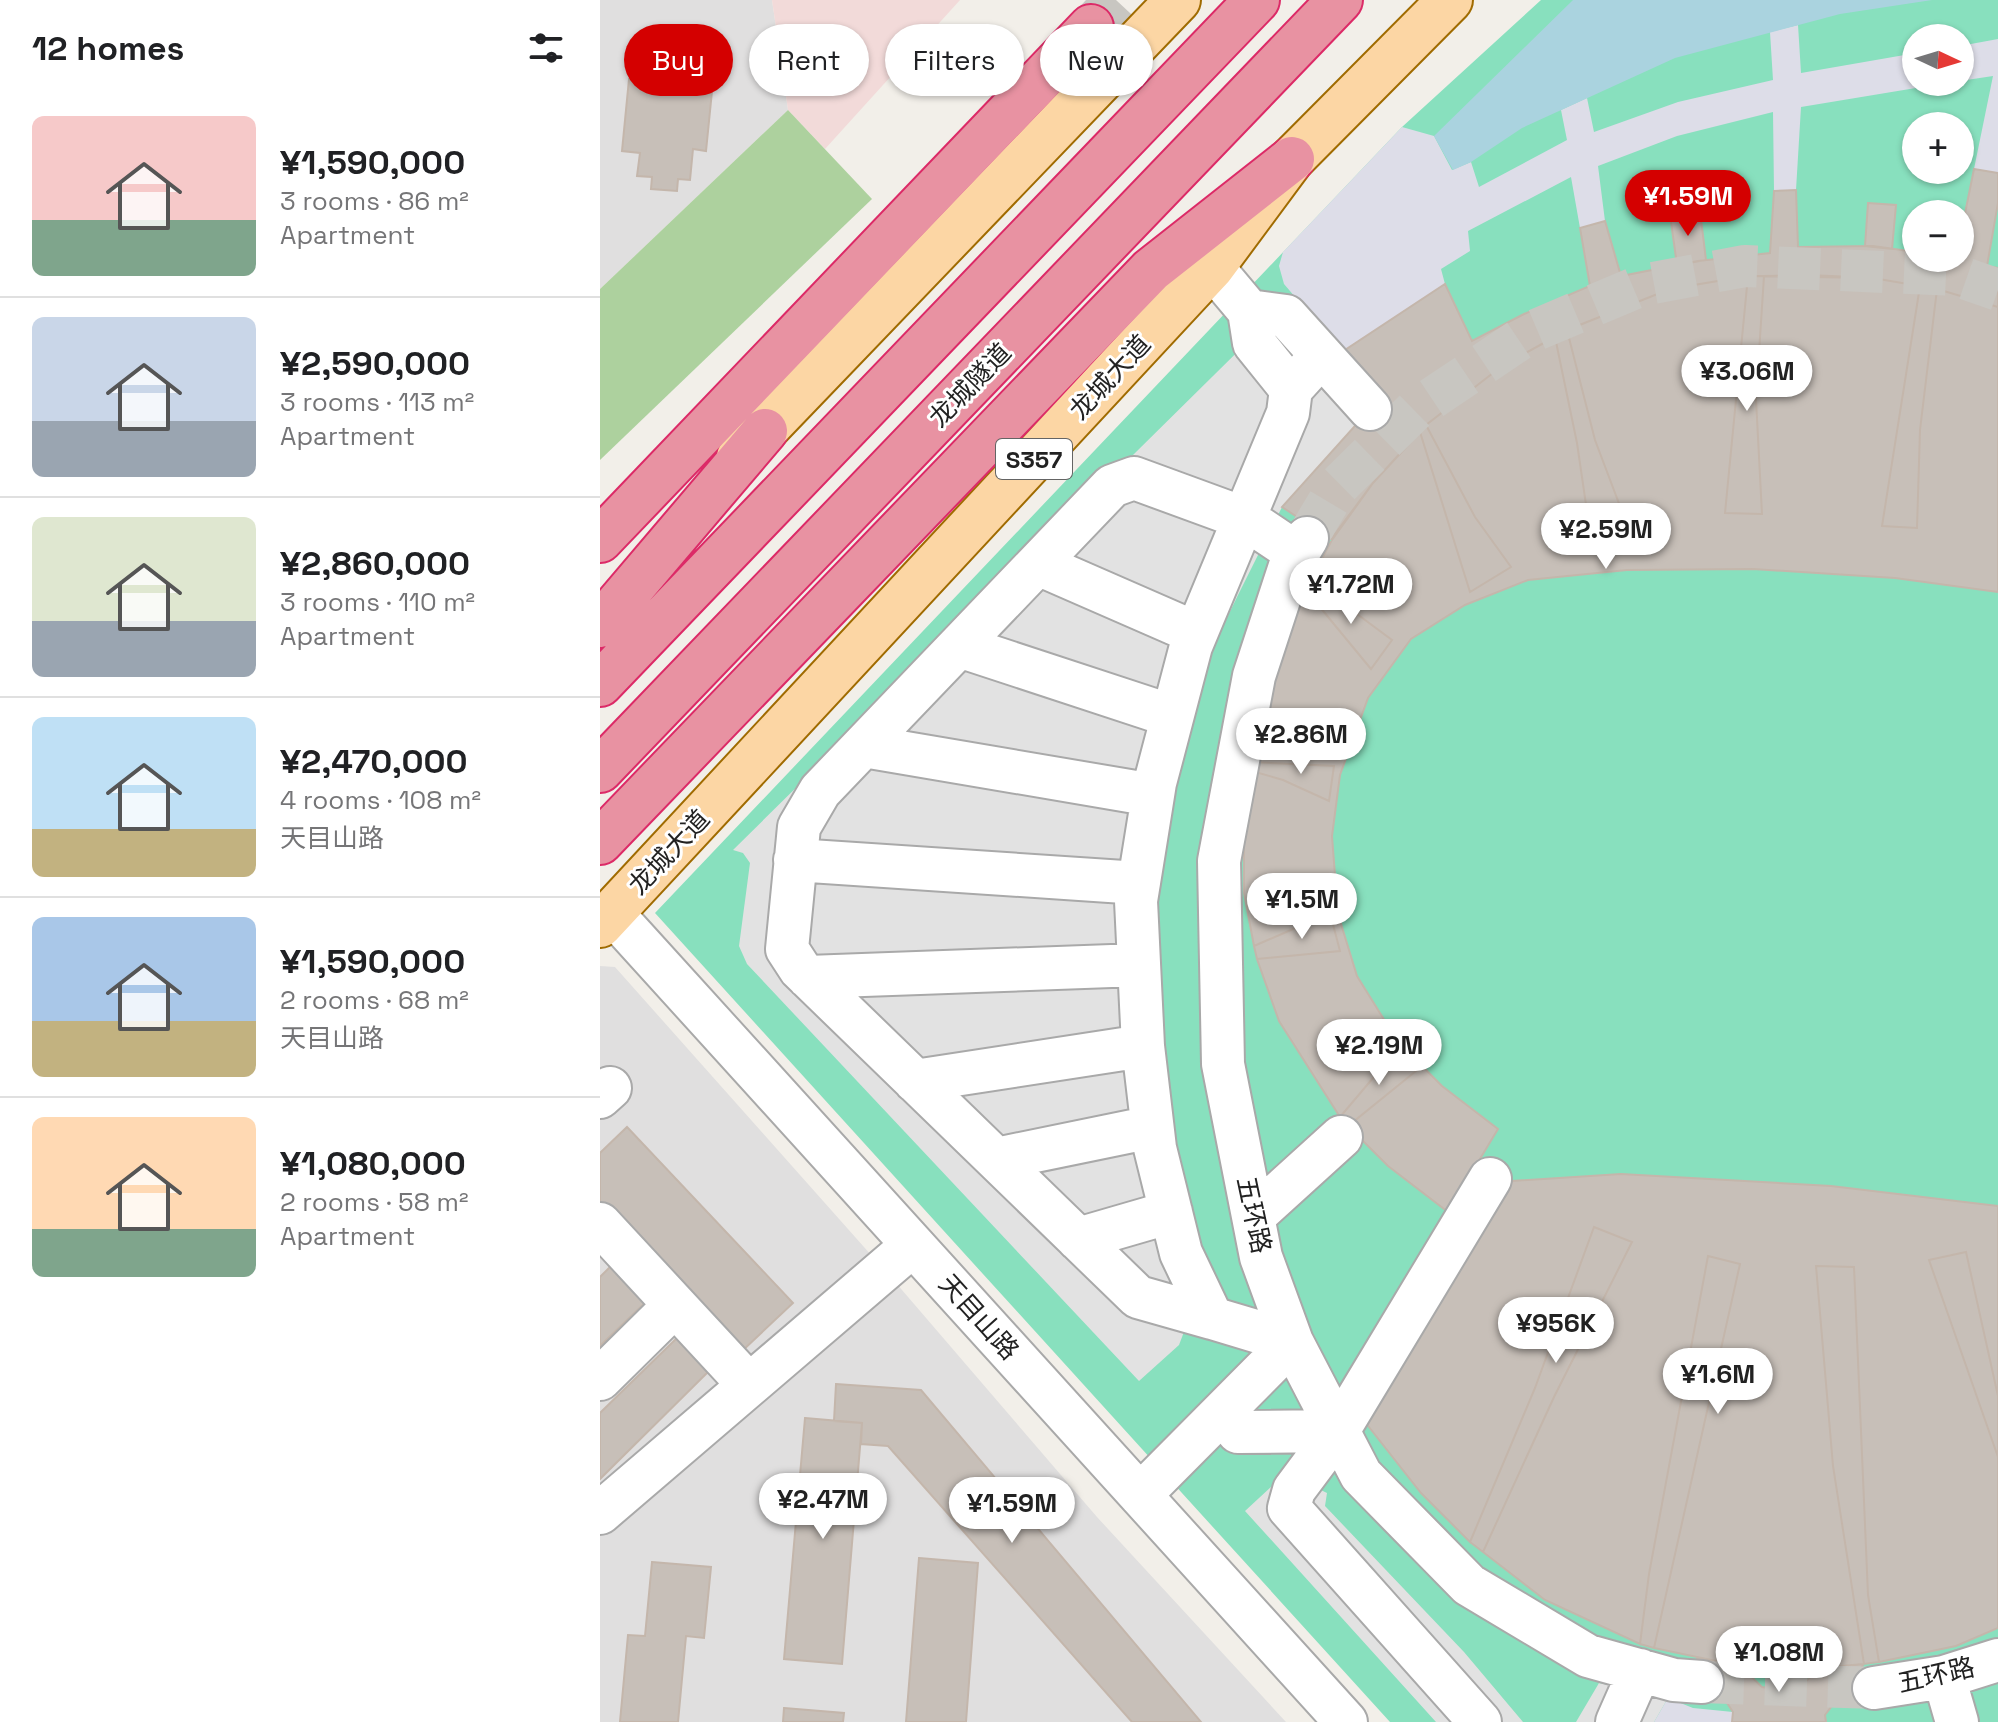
<!DOCTYPE html>
<meta charset="utf-8">
<style>
:root{--surface:#fff;--page:#f6f6f6;--text:#202124;--muted:#757577;--line:#e0e0e0;--accent:#d40000}
body{margin:0;font-family:"Space Grotesk","Noto Sans SC",sans-serif;background:var(--page);color:var(--text);height:100vh;display:flex;flex-direction:column;font-size:30px;white-space:nowrap}
*{box-sizing:border-box;margin:0}
p{font-size:26px;color:var(--muted)}
.icon{flex:none;width:44px;height:44px;fill:none;stroke:currentColor;stroke-width:2;stroke-linecap:round;stroke-linejoin:round}
.map{position:relative;flex:1;overflow:hidden}
.sheet{display:flex;flex-direction:column;background:var(--surface);width:600px}
.sheet>*{flex:none}
.hud{position:absolute;left:24px;top:24px;width:760px;height:72px;display:flex;gap:16px}
.needle{width:52px;rotate:94deg}
.buttons{position:absolute;left:1302px;top:24px;display:grid;gap:16px}
.buttons a{display:grid;place-items:center;width:72px;height:72px;border-radius:50%;background:var(--surface);box-shadow:0 2px 6px #0004;font-size:40px}
.price{position:absolute;translate:-50% -68px;padding:0 18px;border-radius:28px;background:#fff;color:#222;font-size:26px;line-height:52px;filter:drop-shadow(0 2px 4px #0008)}
.price::after{content:'';position:absolute;left:50%;top:48px;width:24px;height:18px;margin-left:-12px;background:inherit;clip-path:polygon(0 0,100% 0,50% 100%)}
.price.selected{background:var(--accent);color:#fff}
ul{padding:0;list-style:none}
li{display:flex;align-items:center;gap:24px;height:200px;padding:0 32px}
li+li{border-top:2px solid var(--line)}
li span{display:grid;place-items:center;flex:none;width:224px;height:160px;border-radius:12px;color:#555}
li>.icon{margin-inline-start:auto}
span .icon{width:96px;height:96px;fill:#fffc;stroke-width:1}
li b{font-size:34px}
h2{display:flex;justify-content:space-between;align-items:center;height:96px;padding:0 32px;font-size:34px}
.pill{padding:0 28px;border-radius:36px;background:var(--surface);box-shadow:0 2px 6px #0004;font-size:28px;line-height:72px}
.pill.selected{background:var(--accent);color:#fff}
main{display:flex;flex:1;min-height:0}
.map>svg:first-child{display:block}
.residential{fill:#e0dfdf}
.commercial{fill:#f2dad9}
.forest{fill:#add19e}
.pitch{fill:#88e0be;fill-rule:evenodd}
.parking{fill:#e2e2e2}
.plaza{fill:#dddde8}
.water{fill:#aad3df}
.building{fill:#c7bfb8;stroke:#c4b6ab;stroke-width:2}
.lines{fill:none;stroke-linecap:round;stroke-linejoin:round}
.minor-tunnel{stroke:#c8c6c1;stroke-width:42;stroke-dasharray:42 21;stroke-linecap:butt}
.highway-tunnel{stroke:#c8c6c1;stroke-width:44;stroke-dasharray:44 22;stroke-linecap:butt}
.minor-casing{stroke:#a9a9a9;stroke-width:46}
.major-casing{stroke:#a06b00;stroke-width:48}
.highway-casing{stroke:#dc2a67;stroke-width:48}
.minor{stroke:#fff;stroke-width:42}
.major{stroke:#fcd6a4;stroke-width:44}
.highway{stroke:#e892a2;stroke-width:44}
.labels{text-anchor:middle;dominant-baseline:central;stroke-width:6;stroke-linejoin:round;paint-order:stroke}
.shield{fill:#fff;stroke:#646464;stroke-width:2}
.shield-label{font-size:24px;font-weight:bold;fill:#222}
.street-label{font-size:26px;fill:#222;stroke:#fff}
</style>
<main>
<section class="sheet">
<h2>12 homes<svg class="icon" aria-label="filters" viewBox="0 0 24 24"><path d="M4 7h16M4 17h16"/><circle cx="9" cy="7" r="2"/><circle cx="15" cy="17" r="2"/></svg></h2>
<ul>
<li><span style="background:linear-gradient(#f6c9c9 65%,#7fa58c 0)"><svg class="icon" aria-label="home" viewBox="0 0 24 24"><path d="M3 11l9-7 9 7M6 9v11h12V9"/></svg></span><div><b>¥1,590,000</b><p>3 rooms · 86 m²</p><p>Apartment</p></div></li>
<li><span style="background:linear-gradient(#c9d6e8 65%,#9aa5b1 0)"><svg class="icon" aria-label="home" viewBox="0 0 24 24"><path d="M3 11l9-7 9 7M6 9v11h12V9"/></svg></span><div><b>¥2,590,000</b><p>3 rooms · 113 m²</p><p>Apartment</p></div></li>
<li><span style="background:linear-gradient(#dfe7d0 65%,#9aa5b1 0)"><svg class="icon" aria-label="home" viewBox="0 0 24 24"><path d="M3 11l9-7 9 7M6 9v11h12V9"/></svg></span><div><b>¥2,860,000</b><p>3 rooms · 110 m²</p><p>Apartment</p></div></li>
<li><span style="background:linear-gradient(#bfe0f5 70%,#c2b280 0)"><svg class="icon" aria-label="home" viewBox="0 0 24 24"><path d="M3 11l9-7 9 7M6 9v11h12V9"/></svg></span><div><b>¥2,470,000</b><p>4 rooms · 108 m²</p><p>天目山路</p></div></li>
<li><span style="background:linear-gradient(#a9c7e8 65%,#c2b280 0)"><svg class="icon" aria-label="home" viewBox="0 0 24 24"><path d="M3 11l9-7 9 7M6 9v11h12V9"/></svg></span><div><b>¥1,590,000</b><p>2 rooms · 68 m²</p><p>天目山路</p></div></li>
<li><span style="background:linear-gradient(#ffd9b3 70%,#7fa58c 0)"><svg class="icon" aria-label="home" viewBox="0 0 24 24"><path d="M3 11l9-7 9 7M6 9v11h12V9"/></svg></span><div><b>¥1,080,000</b><p>2 rooms · 58 m²</p><p>Apartment</p></div></li>
</ul>
</section>
<div class="map">
<svg width="1398" height="1722" viewBox="0 0 1398 1722">
<rect width="100%" height="100%" fill="#f2efe9"/>
<path class="residential" d="M0,0h172l16,110 -188,179z
M0,966l15,1 281,316 201,234 189,205h-686z"/>
<path class="commercial" d="M172,0h188l-135,149 -37,-39z"/>
<path class="forest" d="M188,110l84,89 -272,261v-171z"/>
<path class="pitch" d="M941,0h457v1722h-608l-735,-809 747,-786zM1316,38h44v44h-44zM1316,126h44v44h-44zM1316,214h44v44h-44z"/>
<path class="parking" d="M695,295l86,102 -99,110 -44,88 -35,72 -49,194 8,265 42,153 -25,66 -40,36 -392,-417 -8,-18 11,-83 -7,-10 -10,-3z
M686,1473l41,20 -2,13 139,146 59,70h-87l-191,-211z
M999,1683l69,15 -14,24h-78z"/>
<path class="plaza" d="M1198,25l3,48 115,-20v29h36l-151,25 -5,83 -22,1 -1,-79 -96,24 -79,30 7,55 -25,7 -9,-51 -103,54 2,20 -29,18 4,15 -103,68 -58,-68 -5,-18 4,-14 119,-125 32,9 18,34 19,-8 8,25 88,-47 -6,-30 26,-12 7,34 84,-30 95,-22 -3,-48z
M1398,39v134l-24,-4 19,-93 -33,5v-35z
M1068,1698l25,10 40,4 -1,10h-78z"/>
<path class="water" d="M973,0h359l-92,14 -165,44 -153,70 -51,34 -18,8 -19,-34z"/>
<path class="building" d="M63,41l23,2 -1,14 17,1 -4,31 14,2 -6,60 -13,-2 -3,31 -12,-1 -1,12 -26,-2 1,-12 -15,-1 3,-23 -18,-2 7,-72 15,1 3,-28 14,2z
M1374,169l24,4v30l-11,63 11,2v39l-61,-18 -64,-11 -125,-2 -78,13 -103,41 -65,36 -76,59 -53,58 -41,57 -50,-33 99,-110 -39,-45 103,-68 27,57 52,-27 66,-28 -10,-58 25,-7 16,55 77,-15 72,-8 4,-62 22,-1 2,57 75,-1 43,6v6h44v-20z
M1268,203l28,2 -4,44 -27,-3z
M1100,211l6,49 -29,5 -7,-50z
M1209,275l64,3 47,8 -38,240 35,2 3,-98 17,-141 61,18v285l-103,-14 -142,-9 -126,1 -99,10 -63,25 -54,34 -43,59 -28,77 -8,61 6,78 19,62 41,66 44,44 56,43 -50,83 -60,-46 -40,-40 68,-55 -21,-19 -55,65 -61,-96 -22,-62 83,-8 -10,-38 -76,33 -10,-53v-75l8,-47 31,9 46,21 5,-35 -82,-4 22,-94 31,-79 66,80 21,-29 -81,-60 24,-46 38,-51 47,-51 50,160 41,-25 -36,-50 -49,-92 76,-59 53,-29 22,106 13,89 36,-10 -31,-82 -28,-110 103,-41 78,-13 -23,237 37,1 -6,-115 8,-123z
M1148,276h16l-8,123 6,115 -37,-1z
M1320,286l17,3 -17,141 -3,98 -35,-2z
M967,330l28,110 31,82 -36,10 -13,-89 -22,-106z
M826,425l49,92 36,50 -41,25 -50,-160z
M711,580l81,60 -21,29 -66,-80z
M652,762l82,4 -5,35 -46,-21 -31,-9z
M730,913l10,38 -83,8 -3,-13z
M795,1052l21,19 -68,55 -8,-9z
M27,1127l166,176 -51,48 -142,-150v-48z
M1021,1174l210,12 167,20v190l-32,-144 -37,8 69,197v171l-42,18 -77,16 -11,-67 -14,-328 -38,-1 17,200 31,198 -62,6 -62,-4 -86,-18 86,-384 -32,-8 -59,318 -9,70 -95,-44 -62,-48 71,-155 78,-155 -38,-15 -59,161 -65,154 -49,-49 -56,-71 147,-241z
M994,1227l38,15 -78,155 -71,155 -13,-10 65,-154z
M1366,1252l32,144v61l-69,-197z
M1108,1256l32,8 -86,384 -14,-4 9,-70z
M14,1263l35,36 -49,47v-69z
M1216,1266l38,1 14,328 11,67 -15,2 -31,-198z
M78,1337l32,33 -110,109v-66z
M236,1384l85,6 280,332h-69l-244,-276 -27,-2 1,-21 -28,-2z
M205,1418l57,5 -20,241 -58,-5z
M319,1558l59,5 -12,159h-60z
M52,1562l59,5 -7,71 -18,-2 -8,86h-58l8,-87 17,1z
M1097,1658l43,8 22,21 20,3 21,-6 17,-16 44,-4 -39,51 1,7h-94l1,-10z
M184,1708l60,5 -1,9h-60z"/>
<g class="lines">
<path class="minor-tunnel" d="M707,538l31,-52 78,-77 115,-77 111,-47 103,-19 210,9 43,15
M1102,1682l172,6"/>
<path class="highway-tunnel" d="M491,27l25,-27"/>
<defs>
<path id="minor" d="M612,267l37,44 5,32 37,46
M649,311l37,5 84,93
M707,538l-17,28 -36,110 -35,185 4,203 38,193 31,85 69,133 108,110 119,71 86,24 28,2
M438,564l158,69
M359,646l213,70
M264,746l289,49
M195,860l344,23
M12,913l734,809
M208,977l331,-12
M315,1081l228,-35
M0,1097l10,-9
M396,1159l156,-32
M654,1216l87,-79
M0,1224l149,161
M478,1239l93,-27
M612,1318l-74,-21 -338,-328 -13,-20 12,-122 21,-36 292,-305 22,-8 112,41 52,35
M0,1379l75,-74
M638,1432l100,-1
M540,1495l152,-153 -80,-24 -31,-65 -26,-105 -12,-102 -7,-145 19,-118 36,-137 97,-233 3,-24 30,-33
M0,1513l313,-268
M1344,1677l13,45
M1274,1688l70,-11 54,-17
M880,1722l-191,-214 5,-18 44,-59 152,-252
M1017,1722l23,-52"/>
<path id="major" d="M139,457l439,-457
M0,925l612,-658 80,-108 158,-159"/>
<path id="highway" d="M0,540l491,-513
M0,625l165,-194
M0,684l657,-684
M0,770l740,-770
M0,842l551,-572 141,-111"/>
</defs>
<use href="#minor" class="minor-casing"/>
<use href="#major" class="major-casing"/>
<use href="#highway" class="highway-casing"/>
<use href="#minor" class="minor"/>
<use href="#major" class="major"/>
<use href="#highway" class="highway"/>
</g>
<g class="labels">
<rect class="shield" x="396" y="439" width="76" height="40" rx="6"/>
<g class="shield-label">
<text x="434" y="459">S357</text>
</g>
<g class="street-label">
<text transform="translate(510 377) rotate(-47)">龙城大道</text>
<text transform="translate(370 385) rotate(-46)">龙城隧道</text>
<text transform="translate(69 852) rotate(-47)">龙城大道</text>
<text transform="translate(654 1215) rotate(78)">五环路</text>
<text transform="translate(379 1317) rotate(48)">天目山路</text>
<text transform="translate(1336 1675) rotate(-13)">五环路</text>
</g>
</g>
</svg>
<div class="buttons">
<a><svg class="needle" viewBox="-14 -14 28 28"><path d="M0-13l5 13h-10z" fill="#e53935"/><path d="M0 13l5-13h-10z" fill="#757577"/></svg></a>
<a>+</a>
<a>−</a>
</div>
<b class="price selected" style="left:1088px;top:238px">¥1.59M</b>
<b class="price" style="left:1147px;top:413px">¥3.06M</b>
<b class="price" style="left:1006px;top:571px">¥2.59M</b>
<b class="price" style="left:751px;top:626px">¥1.72M</b>
<b class="price" style="left:701px;top:776px">¥2.86M</b>
<b class="price" style="left:702px;top:941px">¥1.5M</b>
<b class="price" style="left:779px;top:1087px">¥2.19M</b>
<b class="price" style="left:956px;top:1365px">¥956K</b>
<b class="price" style="left:1118px;top:1416px">¥1.6M</b>
<b class="price" style="left:223px;top:1541px">¥2.47M</b>
<b class="price" style="left:412px;top:1545px">¥1.59M</b>
<b class="price" style="left:1179px;top:1694px">¥1.08M</b>
<div class="hud">
<a class="pill selected">Buy</a>
<a class="pill">Rent</a>
<a class="pill">Filters</a>
<a class="pill">New</a>
</div>
</div>
</main>
